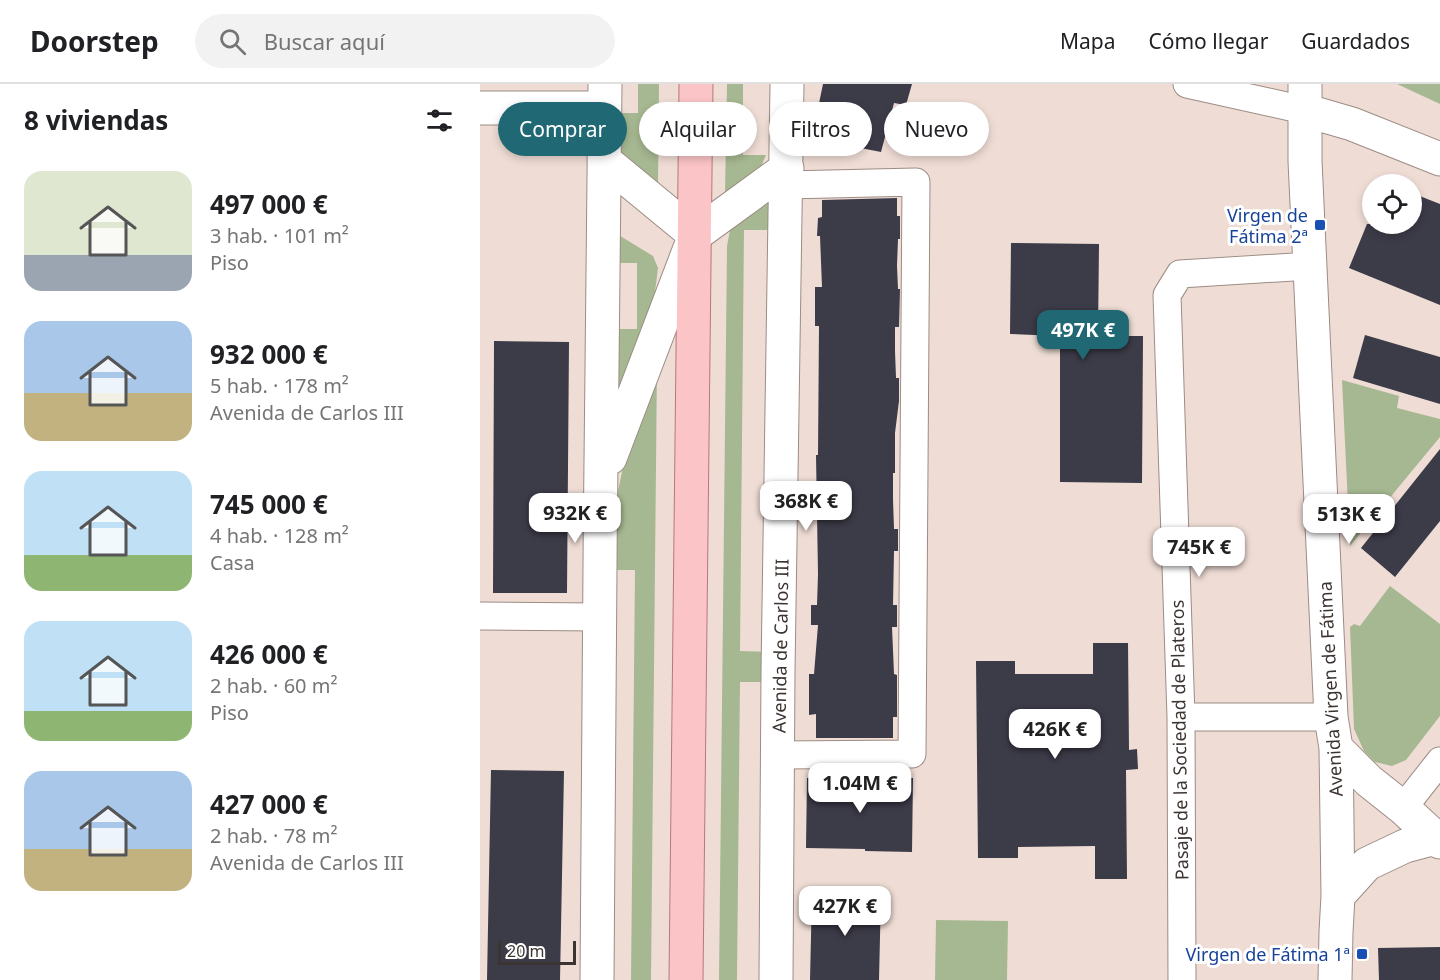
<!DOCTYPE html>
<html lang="es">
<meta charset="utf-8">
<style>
:root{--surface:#fff;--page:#f2f2f2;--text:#202124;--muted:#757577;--line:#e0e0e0;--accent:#1f6874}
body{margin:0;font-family:"Noto Sans",sans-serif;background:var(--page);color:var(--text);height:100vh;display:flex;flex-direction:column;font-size:22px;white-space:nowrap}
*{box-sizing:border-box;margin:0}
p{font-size:20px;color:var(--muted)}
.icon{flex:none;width:33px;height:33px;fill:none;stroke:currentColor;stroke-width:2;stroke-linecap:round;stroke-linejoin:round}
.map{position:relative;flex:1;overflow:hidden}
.sheet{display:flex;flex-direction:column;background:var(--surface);width:480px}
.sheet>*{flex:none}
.hud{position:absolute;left:18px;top:18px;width:570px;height:54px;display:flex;gap:12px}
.controls{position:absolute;left:882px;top:90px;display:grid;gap:12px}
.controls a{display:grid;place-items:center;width:60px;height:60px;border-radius:50%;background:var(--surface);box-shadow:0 3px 9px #0003;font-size:30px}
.scale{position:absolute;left:18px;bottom:15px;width:78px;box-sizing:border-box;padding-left:6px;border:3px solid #3b3431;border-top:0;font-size:16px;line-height:21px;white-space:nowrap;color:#3b3431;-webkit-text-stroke:4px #fff;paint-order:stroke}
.price{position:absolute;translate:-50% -51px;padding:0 14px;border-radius:12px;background:#fff;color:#222;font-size:20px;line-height:39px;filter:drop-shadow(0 2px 3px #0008)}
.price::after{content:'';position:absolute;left:50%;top:36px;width:18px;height:14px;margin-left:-9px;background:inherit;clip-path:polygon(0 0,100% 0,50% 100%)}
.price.current{background:var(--accent);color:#fff}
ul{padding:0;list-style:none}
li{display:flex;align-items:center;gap:18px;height:150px;padding:0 24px}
li span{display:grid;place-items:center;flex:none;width:168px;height:120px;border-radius:18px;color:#555}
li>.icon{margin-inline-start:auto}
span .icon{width:72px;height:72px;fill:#fffc;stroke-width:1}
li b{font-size:26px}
h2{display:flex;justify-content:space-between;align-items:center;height:72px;padding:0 24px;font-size:26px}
.pill{padding:0 21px;border-radius:27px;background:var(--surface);box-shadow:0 3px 9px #0003;font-size:21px;line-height:54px}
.pill.current{background:var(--accent);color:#fff}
header{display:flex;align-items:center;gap:36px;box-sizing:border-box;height:84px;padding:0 30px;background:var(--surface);border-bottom:2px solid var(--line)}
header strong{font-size:28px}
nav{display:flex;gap:33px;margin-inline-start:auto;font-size:21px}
.search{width:420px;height:54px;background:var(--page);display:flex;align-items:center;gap:15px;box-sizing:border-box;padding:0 21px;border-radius:33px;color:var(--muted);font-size:22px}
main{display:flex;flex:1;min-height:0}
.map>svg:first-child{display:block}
.green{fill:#a6b891}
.building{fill:#3c3b48}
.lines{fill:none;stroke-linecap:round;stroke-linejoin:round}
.minor-casing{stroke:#9c8c84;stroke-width:29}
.tertiary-casing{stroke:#9c8c84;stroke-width:35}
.primary-casing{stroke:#b67879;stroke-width:35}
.minor{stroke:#fff;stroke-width:27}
.tertiary{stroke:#fff;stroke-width:33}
.primary{stroke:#fbc4c6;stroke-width:33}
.transit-dot{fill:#1a4fb4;stroke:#fff;stroke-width:2}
.labels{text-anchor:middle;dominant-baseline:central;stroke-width:6;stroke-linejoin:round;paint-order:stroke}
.transit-label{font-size:18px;fill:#164399;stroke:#fff;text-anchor:end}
.street-label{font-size:18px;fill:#3b3431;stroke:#fff}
</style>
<header>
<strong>Doorstep</strong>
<div class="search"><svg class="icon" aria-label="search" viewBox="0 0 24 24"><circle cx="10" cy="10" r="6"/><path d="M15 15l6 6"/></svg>Buscar aquí</div>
<nav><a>Mapa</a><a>Cómo llegar</a><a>Guardados</a></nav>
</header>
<main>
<section class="sheet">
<h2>8 viviendas<svg class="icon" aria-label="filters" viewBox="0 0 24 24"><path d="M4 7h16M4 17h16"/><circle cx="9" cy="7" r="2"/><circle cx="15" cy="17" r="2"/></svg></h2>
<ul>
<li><span style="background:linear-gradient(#dfe7d0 70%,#9aa5b1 0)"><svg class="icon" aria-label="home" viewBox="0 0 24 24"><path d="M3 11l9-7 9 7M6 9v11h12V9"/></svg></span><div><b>497 000 €</b><p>3 hab. · 101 m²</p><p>Piso</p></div></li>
<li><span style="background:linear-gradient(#a9c7e8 60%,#c2b280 0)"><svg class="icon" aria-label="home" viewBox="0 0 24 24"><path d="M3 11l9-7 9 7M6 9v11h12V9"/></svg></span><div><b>932 000 €</b><p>5 hab. · 178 m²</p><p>Avenida de Carlos III</p></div></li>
<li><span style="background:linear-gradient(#bfe0f5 70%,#8fb573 0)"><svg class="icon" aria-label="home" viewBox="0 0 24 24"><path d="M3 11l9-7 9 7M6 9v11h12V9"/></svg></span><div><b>745 000 €</b><p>4 hab. · 128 m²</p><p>Casa</p></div></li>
<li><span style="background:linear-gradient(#bfe0f5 75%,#8fb573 0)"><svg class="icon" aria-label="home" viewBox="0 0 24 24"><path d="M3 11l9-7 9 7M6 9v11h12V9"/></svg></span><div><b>426 000 €</b><p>2 hab. · 60 m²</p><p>Piso</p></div></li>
<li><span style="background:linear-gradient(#a9c7e8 65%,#c2b280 0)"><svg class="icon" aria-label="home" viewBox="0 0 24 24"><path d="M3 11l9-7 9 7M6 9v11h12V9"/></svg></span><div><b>427 000 €</b><p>2 hab. · 78 m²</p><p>Avenida de Carlos III</p></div></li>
</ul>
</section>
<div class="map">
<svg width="960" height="896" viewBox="0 0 960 896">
<rect width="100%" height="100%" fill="#efddd5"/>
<path class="green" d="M158,0h21l-1,103 -44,-36 1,-38h23z
M247,0h16v71h23l-6,14 -35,24z
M917,0h43v20z
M290,118l2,28h-28l-4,421 28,1 -1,30h-27l-3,298h-18l8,-734 3,-16 5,-5z
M137,150l36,22 5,12 -5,40 -36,87 -5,-66h25v-66h-24z
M177,278l-6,618h-20l4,-410h-25l8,-79 9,-43z
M862,296l57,16 -2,12 43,11v18l-90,109z
M910,502l50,38v92l-34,44 -14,6 -17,-4 -11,-11 -10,-22 -4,-102 4,-3 6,2z
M456,836l72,1 -1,59h-72z"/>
<path class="building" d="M343,0h89l-6,21 -12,-2 -13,49 -51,-10 5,-26 -18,-3z
M932,109l28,11v101l-91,-37 18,-44h45z
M417,114v18h3v23h-2l-1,27 1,23h2l-1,38h-4v24l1,27h3v23l-4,32v40h-2v26l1,30h4v22h-4l-1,54h4v22h-5l2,47 3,1v42h-4v21h-77v-24l-7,1v-41h5l4,-49h-7v-20h6l1,-31 -2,-119h2l1,-129h-4v-39h7l-2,-51h-3l1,-18 4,-1v-17z
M531,159l88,1 -1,92h45l-1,147 -82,-1v-146l-50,-2z
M885,251l75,22v47l-87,-26z
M14,257l75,1 -2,251h-74z
M960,365v72l-45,56 -34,-29z
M613,559h35l1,107 8,-1 1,20 -12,1 1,109h-32v-33l-77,1v11h-40l-2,-197h39v13h78z
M11,686l73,1 -4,209h-73z
M387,693l46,1 -1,74 -47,-1v-2l-59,-1 1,-70h60z
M332,809l69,1 -2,86h-69z
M960,863v33h-61l-1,-32z"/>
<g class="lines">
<defs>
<path id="minor" d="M707,0l117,26
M0,532l119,1
M701,633h150
M299,671l133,-1 4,-572 -130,3
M923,724l37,-47
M702,896l-1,-263 -14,-422 13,-21 130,-8"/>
<path id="tertiary" d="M825,0v77l26,556 5,31 2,148 -2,36 -1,48
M0,24h124
M824,26l48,14 88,35
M124,76l91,75
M130,374l85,-223 92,-67
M856,664l33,33 34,27 37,34
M858,812l29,-32 38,-18 30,-8
M117,896c2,-299 4,-597 8,-896
M296,896l2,-308 9,-588"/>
<path id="primary" d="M206,896l10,-896"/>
</defs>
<use href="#minor" class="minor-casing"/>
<use href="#tertiary" class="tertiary-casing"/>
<use href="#primary" class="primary-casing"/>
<use href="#minor" class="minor"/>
<use href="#tertiary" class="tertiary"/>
<use href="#primary" class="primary"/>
</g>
<g class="transit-dot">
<rect x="834" y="135" width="12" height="12" rx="3"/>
<rect x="876" y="864" width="12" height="12" rx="3"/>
</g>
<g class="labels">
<g class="transit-label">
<text x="828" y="131">Virgen de<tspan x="828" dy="21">Fátima 2ª</tspan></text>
<text x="870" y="870">Virgen de Fátima 1ª</text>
</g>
<g class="street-label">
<text transform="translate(300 562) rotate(-89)">Avenida de Carlos III</text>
<text transform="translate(850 605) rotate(-93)">Avenida Virgen de Fátima</text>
<text transform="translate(699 656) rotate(-91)">Pasaje de la Sociedad de Plateros</text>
</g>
</g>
</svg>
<div class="controls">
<a><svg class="icon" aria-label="locate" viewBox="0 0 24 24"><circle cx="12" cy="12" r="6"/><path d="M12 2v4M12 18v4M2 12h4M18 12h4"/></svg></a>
</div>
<div class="scale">20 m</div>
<b class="price current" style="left:603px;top:277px">497K €</b>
<b class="price" style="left:326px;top:448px">368K €</b>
<b class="price" style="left:95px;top:460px">932K €</b>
<b class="price" style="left:869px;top:461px">513K €</b>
<b class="price" style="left:719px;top:494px">745K €</b>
<b class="price" style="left:575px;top:676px">426K €</b>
<b class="price" style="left:380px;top:730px">1.04M €</b>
<b class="price" style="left:365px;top:853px">427K €</b>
<div class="hud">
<a class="pill current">Comprar</a>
<a class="pill">Alquilar</a>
<a class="pill">Filtros</a>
<a class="pill">Nuevo</a>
</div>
</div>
</main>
